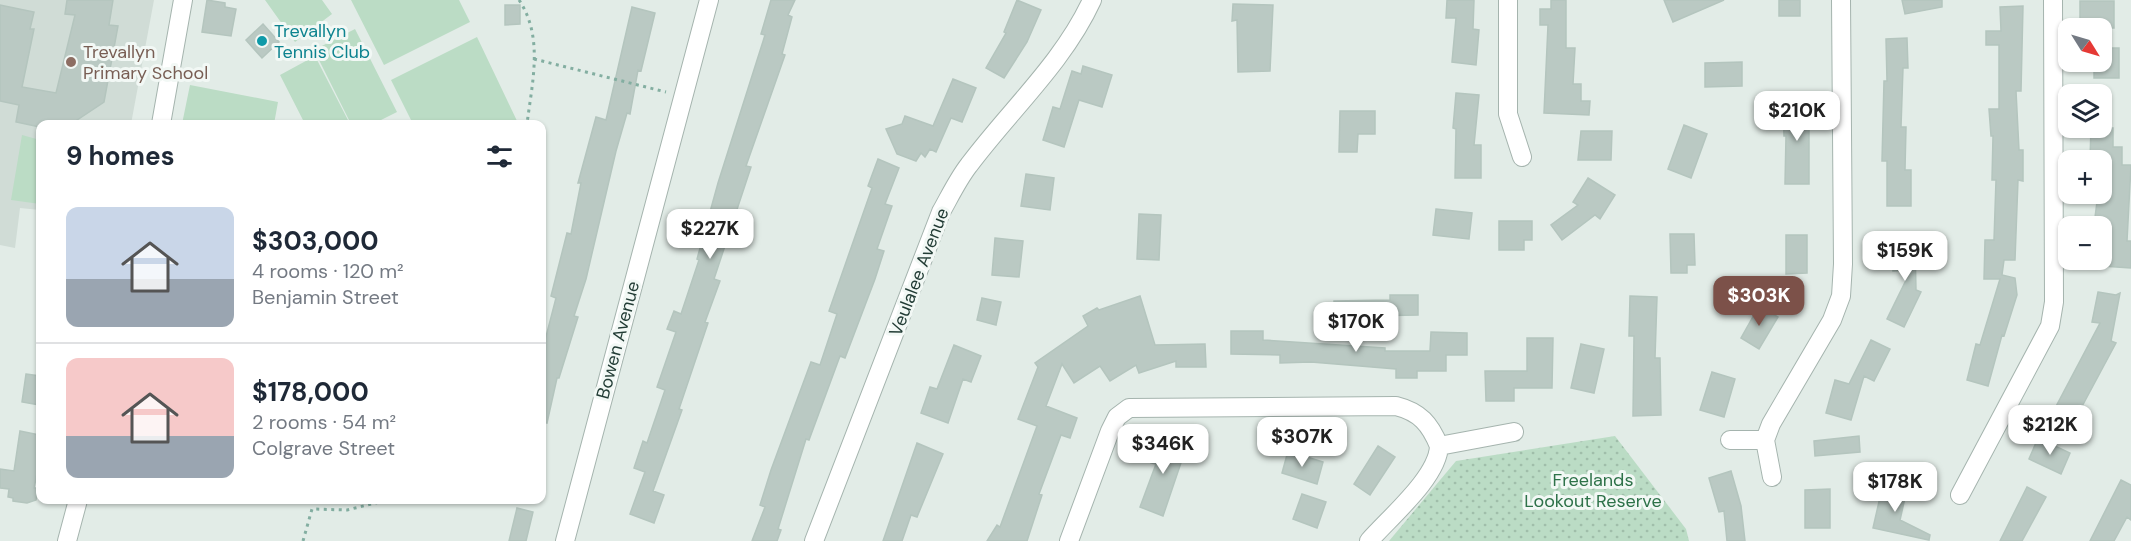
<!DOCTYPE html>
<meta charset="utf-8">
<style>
:root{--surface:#fff;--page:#f2f2f3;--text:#1f2937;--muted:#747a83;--line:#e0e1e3;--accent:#7c5149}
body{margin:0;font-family:"DM Sans",sans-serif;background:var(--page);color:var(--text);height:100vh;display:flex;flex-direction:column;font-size:22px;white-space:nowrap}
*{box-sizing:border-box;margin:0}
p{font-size:20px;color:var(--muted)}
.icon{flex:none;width:33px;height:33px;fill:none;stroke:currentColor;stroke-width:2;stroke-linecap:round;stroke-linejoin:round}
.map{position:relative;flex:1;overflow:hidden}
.side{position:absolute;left:36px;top:120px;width:510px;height:384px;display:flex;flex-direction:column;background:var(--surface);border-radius:12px;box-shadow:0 2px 4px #0004}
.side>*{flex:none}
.needle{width:39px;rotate:127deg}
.tools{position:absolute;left:2058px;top:18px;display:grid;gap:12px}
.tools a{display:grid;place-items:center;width:54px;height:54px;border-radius:12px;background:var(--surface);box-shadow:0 2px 4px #0004;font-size:30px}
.price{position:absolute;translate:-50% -51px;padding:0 14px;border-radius:12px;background:#fff;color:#222;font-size:20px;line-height:39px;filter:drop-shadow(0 2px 3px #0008)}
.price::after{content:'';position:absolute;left:50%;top:36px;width:18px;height:14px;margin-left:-9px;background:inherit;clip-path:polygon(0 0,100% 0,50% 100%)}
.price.active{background:var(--accent);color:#fff}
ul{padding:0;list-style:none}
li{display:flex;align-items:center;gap:18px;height:150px;padding:0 30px}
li+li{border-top:2px solid var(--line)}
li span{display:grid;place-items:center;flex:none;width:168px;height:120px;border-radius:12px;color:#555}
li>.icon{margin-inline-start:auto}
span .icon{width:72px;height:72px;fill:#fffc;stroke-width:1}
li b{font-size:26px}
h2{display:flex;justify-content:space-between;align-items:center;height:72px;padding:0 30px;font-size:26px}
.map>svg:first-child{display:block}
.built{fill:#d0dcd6}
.grass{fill:#bbdcc5}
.park{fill:url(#park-dots)}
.building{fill:#bac9c3;stroke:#b4c5be;stroke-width:1.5}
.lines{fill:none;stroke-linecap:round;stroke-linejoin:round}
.minor-casing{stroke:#a5b4ae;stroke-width:20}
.tertiary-casing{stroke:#a5b4ae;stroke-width:20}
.path{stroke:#83aea1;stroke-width:3;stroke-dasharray:3 4.5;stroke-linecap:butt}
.minor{stroke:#fff;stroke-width:18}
.tertiary{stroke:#fff;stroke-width:18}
.culture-dot{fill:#0f9aa8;stroke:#f2f8f5;stroke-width:2}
.education-dot{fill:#8d6e63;stroke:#f2f8f5;stroke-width:2}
.labels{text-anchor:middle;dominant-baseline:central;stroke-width:6;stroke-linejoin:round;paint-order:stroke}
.culture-label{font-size:18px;fill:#0d838f;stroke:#f2f8f5;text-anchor:start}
.education-label{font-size:18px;fill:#785e54;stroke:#f2f8f5;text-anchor:start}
.street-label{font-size:18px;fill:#223c35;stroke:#f2f8f5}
.park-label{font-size:18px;fill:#2e7249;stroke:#f2f8f5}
</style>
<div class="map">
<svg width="2131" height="541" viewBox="0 0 2131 541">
<defs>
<pattern id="park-dots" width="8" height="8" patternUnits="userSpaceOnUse" patternTransform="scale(1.5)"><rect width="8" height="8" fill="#bbdcc5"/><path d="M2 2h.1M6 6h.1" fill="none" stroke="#a0beaa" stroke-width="1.8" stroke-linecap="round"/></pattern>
</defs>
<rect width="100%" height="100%" fill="#e2ece7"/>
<path class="built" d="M0,0h154l-23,124h-91v86l-20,-2 -5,40 -15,-3z"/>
<path class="grass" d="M265,0h57l10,14 -37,28z
M351,0h108l11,22 -86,43z
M355,29l42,83 -24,12h-22l-37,-74z
M477,37l41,86 -105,1 -22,-44z
M315,56l35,68h-45l-25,-49z
M190,85l88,17 -4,22h-92z
M22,135l18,5v64l-29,-4z"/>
<path class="park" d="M1615,436l71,93 3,12h-300l67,-80z"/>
<path class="building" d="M67,0h46l-4,25 9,1 -14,76 -33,22h-31v3l-24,-5 3,-17 -19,-4v-96l34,7 -4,17h4l-12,58 34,6 19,-78 -10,-1z
M207,0l18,3v4l11,2 -5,27 -29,-4z
M771,0h24l-7,15 4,2 -10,37 3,1 -39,111 5,1 -37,112 6,2 -15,41 3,1 -29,86 3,1 -29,81 11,4 -10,28 -24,-9 15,-42 -11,-4 9,-27 4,2 18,-53 -8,-3 19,-55 -9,-3 7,-18 7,3 18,-54 -2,-1 21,-76 47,-148 -4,-1z
M1017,0l24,10 -14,32 -23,36 -18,-10 20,-35 -2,-1z
M1447,0h27l-1,29 6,1 -3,35 -24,-3 4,-44h-10z
M1551,0h15v48h9l-2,36h8v17h9l-1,14 -45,-2 4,-88h-8v-16h11z
M1664,0h60l-51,22z
M1779,0h21v16h-21z
M1902,0h40v7l-37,7z
M2080,1h34v27h-34z
M1233,4l40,1 -3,66 -32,1 -1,-52 -5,1z
M505,5h15v19l-15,1z
M2023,6l-2,85h-5l3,59h4v31l-5,-1 -3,80h-11l-2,15 13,3 2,17 -13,41 -2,-1 -14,51 -21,-6 9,-36 4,1 20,-66h-16l1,-39h9l2,-60h-4l1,-44h-2l-2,-27h10v-64h-13v-14h15l-1,-24z
M632,7l23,6 -14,58 -3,-1 -8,44 -3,-1 -11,38 -30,128 -12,37 4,1 -19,61h-2l-10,45 -5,-1v-70l14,-54 -5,-2 16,-63 4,1 10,-51h-3l18,-66 10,3z
M263,24l16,18 -17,16 -16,-18z
M1907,38l1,30h-5l-2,59h5l-1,43h6v36h-24v-45h-5l2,-80h3l-1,-42z
M2102,48h17v30h-25v-16h8z
M1742,62v24l-37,1v-24z
M1083,66l29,9 -10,32 -23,-7 -15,47 -21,-7 10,-33 7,2 12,-38 9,3z
M953,79l23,9 -14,34 -11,-4 -15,34 -6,-3 -5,8 -4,-4 -5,8 -19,-7 -11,-25 16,-5 3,-8 28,10z
M1456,93l23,2 -5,50h7v33h-26l1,-49 -3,-1z
M1809,101v83h-24l1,-48h-2l-1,-34z
M1340,111h35v23h-17l-1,18h-18z
M1684,125l23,9 -16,44 -23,-9z
M2091,128h22v19h9v18h9l-4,76h4v27l-29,-2v-40l-8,-1 4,-31h4v-34h-12z
M1581,131h31l-1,29h-33z
M878,159l21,9 -14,36 7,2 -15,43 7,2 -9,28 -30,79 -5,-2 -31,84 -3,-1 -28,90 3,1 -4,11h-25l13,-34 -5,-2 11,-35 40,-108 9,3 17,-51 -8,-3 43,-123 -4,-2z
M1026,174l28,4 -4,32 -29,-4z
M1588,178l27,17 -15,24 -5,-4 -33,25 -11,-15 27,-20 -5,-3z
M1436,209l36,4 -3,26 -36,-4z
M1139,214l22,1 -2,45 -22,-1z
M1499,221h33v19h-8v10h-25z
M1670,234h24l1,31h-8v8h-16z
M1786,235h21v38l-21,1z
M995,238l28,3 -4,36 -27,-2z
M1915,242l1,48 5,2 -17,35 -17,-8 24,-49 -18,1 -1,-28z
M2098,292l18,3 4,-2 -9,48 5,2 -44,82 -20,-11 48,-91 -8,-1z
M1390,295h28v20l-52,1v5h-32v-20l56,-1z
M1140,296l15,49 50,-1 1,23h-30v-6l-37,12 -3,-8 -26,16 -10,-15 -26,17 -12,-19 -16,42 31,12 -7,20 -9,-3 -22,59 3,1 -15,46h-40l10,-16 3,2 37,-101 -19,-7 20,-52 -3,-4 53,-37 -5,-10 14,-8 2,2z
M1630,296l27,1 -2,61h5l1,57 -28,1 1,-80h-5z
M982,298l19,4 -5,23 -19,-5z
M1759,306l19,11 -19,32 -18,-11z
M1231,331h32v9l122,8v3h45l1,-19 36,1v22h-21v16h-29v7h-21v-9l-85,-7 -31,1v-8l-49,-1z
M1527,338h26l-1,50h-38v13h-28l-1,-30h42z
M1871,340l19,9 -16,32 -10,-5 -13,44 -25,-7 9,-33 14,4z
M1581,344l23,5 -10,44 -23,-5z
M954,345l27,11 -10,26 -8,-3 -15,44 -27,-10 9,-26 7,2z
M1712,372l23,7 -11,38 -24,-7z
M26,374l14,2v29l-18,-3z
M20,431l20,4v24l-6,29h4l-2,12 -9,3 -14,-2v-3l-5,-1 1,-8 -9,-1v-19l14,2z
M1160,436l27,9 -24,71 -23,-9 16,-43 -5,-1z
M1859,436l1,16 -45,4 -1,-15z
M2038,438l32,15 -9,21 -32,-15z
M917,443l26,11 -26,63 -6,-2 -9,26h-19z
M1378,446l17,11 -25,38 -16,-11z
M1288,451l35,11 -6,22 -35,-11z
M1731,471l10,35 4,35h-18l-3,-30 -5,1 -10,-34z
M2121,480l10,5v35l-4,-3 -13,24h-24z
M1883,484l24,5 -7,31 30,15 -1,5 -56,-12z
M2027,487l19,10 -24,44h-22z
M1830,489v39h-25v-38z
M1302,494l24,8 -9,26 -24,-9z
M517,508l16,4 -7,29h-17z"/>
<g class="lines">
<defs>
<path id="minor" d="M1508,0v114l14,43
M161,124l22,-124
M1730,440h35l6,-16 61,-104 9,-24 2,-32 -2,-264
M1765,440l7,37
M1960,495l90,-169 4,-24 -1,-302
M67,541l11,-41
M565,541l144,-541
M1069,541l41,-110 7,-14 12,-9 267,-2c24,6 34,18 43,40l75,-14
M1369,541c21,-24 69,-64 70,-95"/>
<path id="tertiary" d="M814,541l127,-329c9,-16 17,-33 28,-47 41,-55 94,-102 123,-165"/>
</defs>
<use href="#minor" class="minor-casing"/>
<use href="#tertiary" class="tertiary-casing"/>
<path class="path" d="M519,0c25,37 13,83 8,124
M534,59l132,33
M303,541l9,-32 35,1 41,-10"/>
<use href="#minor" class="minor"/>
<use href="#tertiary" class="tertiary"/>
</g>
<circle class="culture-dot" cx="262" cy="41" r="6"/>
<circle class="education-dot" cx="71" cy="62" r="6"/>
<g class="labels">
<g class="culture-label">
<text x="274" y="31">Trevallyn<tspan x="274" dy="21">Tennis Club</tspan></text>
</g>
<g class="education-label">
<text x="83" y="52">Trevallyn<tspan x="83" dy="21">Primary School</tspan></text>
</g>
<g class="street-label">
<text transform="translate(919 272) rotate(-69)">Veulalee Avenue</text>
<text transform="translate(618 340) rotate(-75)">Bowen Avenue</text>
</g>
<g class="park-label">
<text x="1593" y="480">Freelands<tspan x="1593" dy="21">Lookout Reserve</tspan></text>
</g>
</g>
</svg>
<div class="tools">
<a><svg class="needle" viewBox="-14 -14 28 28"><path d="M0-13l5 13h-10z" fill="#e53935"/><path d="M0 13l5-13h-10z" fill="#747a83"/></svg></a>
<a><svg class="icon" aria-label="layers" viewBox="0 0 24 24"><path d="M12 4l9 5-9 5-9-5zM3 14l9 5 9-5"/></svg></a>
<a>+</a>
<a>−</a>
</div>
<b class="price" style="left:1797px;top:142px">$210K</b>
<b class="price" style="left:710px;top:260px">$227K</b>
<b class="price" style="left:1905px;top:282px">$159K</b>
<b class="price active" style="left:1759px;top:327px">$303K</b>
<b class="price" style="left:1356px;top:353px">$170K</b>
<b class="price" style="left:2050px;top:456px">$212K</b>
<b class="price" style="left:1302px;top:468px">$307K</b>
<b class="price" style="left:1163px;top:475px">$346K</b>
<b class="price" style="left:1895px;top:513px">$178K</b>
<section class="side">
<h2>9 homes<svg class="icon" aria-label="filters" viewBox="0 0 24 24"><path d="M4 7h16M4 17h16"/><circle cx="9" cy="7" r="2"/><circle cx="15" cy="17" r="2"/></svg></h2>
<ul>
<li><span style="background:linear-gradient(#c9d6e8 60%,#9aa5b1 0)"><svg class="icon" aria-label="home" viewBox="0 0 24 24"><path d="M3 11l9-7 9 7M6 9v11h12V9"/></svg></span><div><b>$303,000</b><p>4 rooms · 120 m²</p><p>Benjamin Street</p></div></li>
<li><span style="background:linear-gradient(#f6c9c9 65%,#9aa5b1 0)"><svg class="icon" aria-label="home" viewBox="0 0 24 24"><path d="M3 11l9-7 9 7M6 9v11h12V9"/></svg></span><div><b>$178,000</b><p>2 rooms · 54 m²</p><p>Colgrave Street</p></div></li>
</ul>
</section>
</div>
